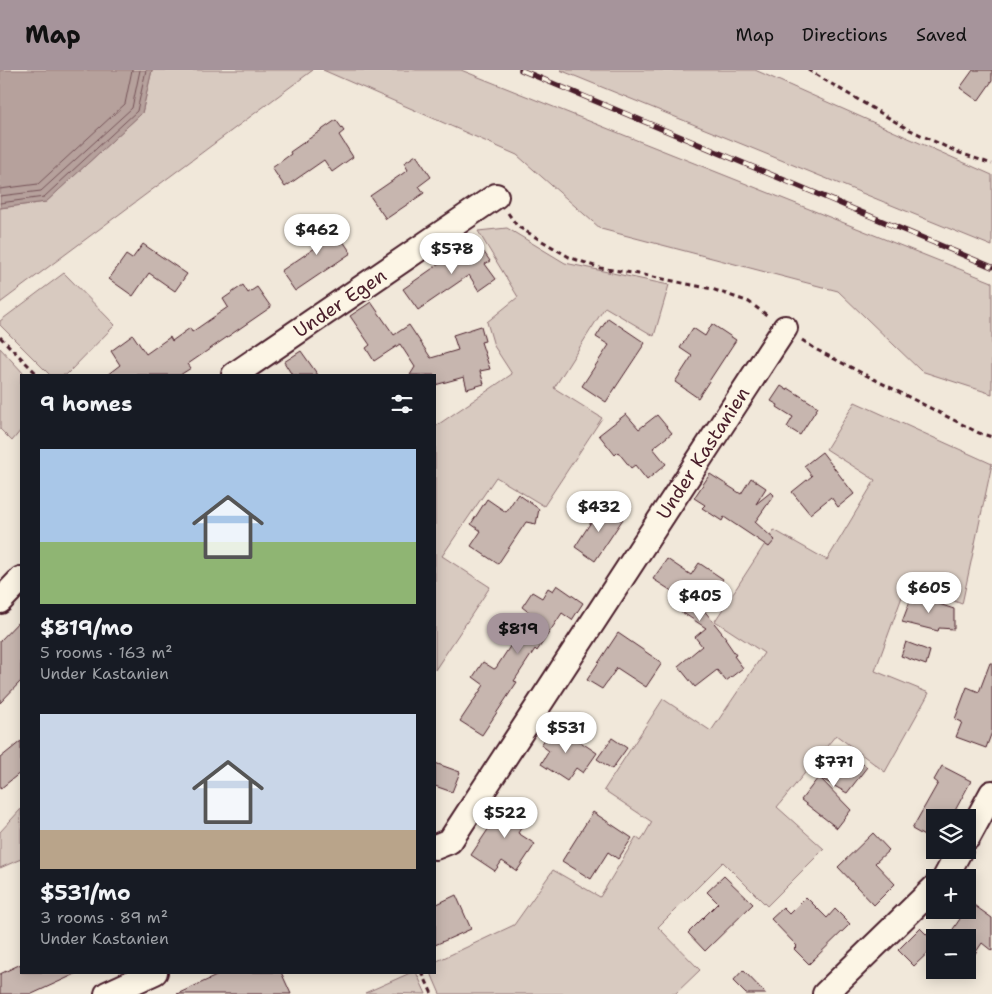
<!DOCTYPE html>
<meta charset="utf-8">
<style>
:root{--surface:#171b24;--page:#242831;--text:#f1f3f6;--muted:#9ea1a6;--accent:#a6949b}
body{margin:0;font-family:"Shantell Sans",sans-serif;background:var(--page);color:var(--text);height:100vh;display:flex;flex-direction:column;font-size:19px;white-space:nowrap}
*{box-sizing:border-box;margin:0}
p{font-size:16px;color:var(--muted)}
.icon{flex:none;width:28px;height:28px;fill:none;stroke:currentColor;stroke-width:2;stroke-linecap:round;stroke-linejoin:round}
.map{position:relative;flex:1;overflow:hidden}
.drawer{position:absolute;left:20px;top:304px;width:416px;height:600px;display:flex;flex-direction:column;background:var(--surface);border-radius:0px;box-shadow:0 2px 12px #0003}
.drawer>*{flex:none}
.buttons{position:absolute;left:926px;top:739px;display:grid;gap:10px}
.buttons a{display:grid;place-items:center;width:50px;height:50px;border-radius:0px;background:var(--surface);box-shadow:0 2px 12px #0003;font-size:25px}
.price{position:absolute;translate:-50% -42px;padding:0 11px;border-radius:18px;background:#fff;color:#222;font-size:16px;line-height:32px;filter:drop-shadow(0 1px 2px #0008)}
.price::after{content:'';position:absolute;left:50%;top:30px;width:15px;height:11px;margin-left:-8px;background:inherit;clip-path:polygon(0 0,100% 0,50% 100%)}
.price.current{background:var(--accent);color:#111}
ul{padding:0;list-style:none}
li{display:grid;align-content:center;gap:10px;height:265px;padding:0 20px}
li span{display:grid;place-items:center;height:155px;border-radius:0px;color:#555}
li>.icon{margin-inline-start:auto}
span .icon{width:90px;height:90px;fill:#fffc;stroke-width:1}
li b{font-size:21px}
h2{display:flex;justify-content:space-between;align-items:center;height:60px;padding:0 20px;font-size:21px}
header{display:flex;align-items:center;gap:30px;box-sizing:border-box;height:70px;padding:0 25px;background:var(--accent);color:#111}
header strong{font-size:24px}
nav{display:flex;gap:28px;margin-inline-start:auto;font-size:18px}
.map>svg:first-child{display:block}
.green{fill:#d8cac0;stroke:#917476}
.water{fill:#b6a19c;stroke:#8b6d6f}
.lines{fill:none;stroke-linecap:round;stroke-linejoin:round}
.shore{stroke:#755358;stroke-width:1}
.building{fill:#c7b6af;stroke:#4a1f2b}
.minor-casing{stroke:#4a1f2b;stroke-width:28}
.path{stroke:#4a1f2b;stroke-width:3;stroke-dasharray:5 4;stroke-linecap:butt}
.minor{stroke:#fcf5e5;stroke-width:24}
.rail-casing{stroke:#4a1f2b;stroke-width:5.5}
.rail{stroke:#fcf5e5;stroke-width:4;stroke-dasharray:11;stroke-linecap:butt}
.labels{text-anchor:middle;dominant-baseline:central;stroke-width:4;stroke-linejoin:round;paint-order:stroke}
.street-label{font-size:19px;fill:#4a1f2b;stroke:#fcf5e5}
</style>
<header>
<strong>Map</strong>
<nav><a>Map</a><a>Directions</a><a>Saved</a></nav>
</header>
<div class="map">
<svg width="992" height="924" viewBox="0 0 992 924">
<rect width="100%" height="100%" fill="#f1e8da"/>
<filter id="ink" filterUnits="userSpaceOnUse"><feTurbulence type="fractalNoise" baseFrequency=".02" numOctaves="2"/><feDisplacementMap in="SourceGraphic" scale="10" xChannelSelector="R" yChannelSelector="G"/><feConvolveMatrix kernelMatrix="1 2 1 2 8 2 1 2 1" color-interpolation-filters="sRGB"/></filter>
<g filter="url(#ink)">
<path class="green" d="M152,0h161l-313,233v-95l46,-6 96,-89z
M323,0h138l531,212v112l-71,-23 -83,-80 -237,-62 -84,-74z
M560,0h195l237,105v71z
M507,158l58,35 104,22 -15,51 -49,-29 -51,81 48,30 -58,88 -48,-29 -54,79 48,31 -55,83v-245l1,1 76,-52 -18,-28 -7,-24 31,-25 -40,-66z
M64,203l51,52 -49,50h-16l-50,-50v-4z
M0,278l25,27h-4v55l-9,11 -12,-12z
M855,332l137,62 -30,140 -55,-21 -32,88 54,22 -44,79 -49,-37 -59,72 47,42 -57,57 -44,-44 -65,65 42,43 -25,24h-235l-9,-21 4,-1v-10l79,-37 39,-55 47,27 36,-60 5,4 11,-19 -48,-32 59,-91 48,32 53,-78 -49,-32 59,-91 53,30 48,-80 -49,-31z
M21,739v50l-21,9v-36z
M416,902l10,22 -61,-1 45,-20z"/>
<path class="water" d="M0,0h152l-10,43 -96,89 -46,6z"/>
<g class="lines">
<path class="shore" d="M0,119l38,-5 87,-80 7,-34
M0,126l41,-5 91,-83 8,-38
M0,133l44,-6 93,-86 9,-41"/>
</g>
<path class="building" d="M973,0h19v11l-14,20 -18,-13z
M336,50l8,11 -5,4 14,22 -21,15 -8,-12 -39,27 -13,-19 19,-14 -1,-2z
M416,85l15,22 -12,9 5,7 -38,26 -16,-23 38,-26 -4,-7z
M325,150l10,14 2,-2 14,21 -56,38 -14,-20 34,-23 -10,-14z
M475,169l15,22 -5,3 11,15 -17,12 -10,-16 -51,35 -15,-21z
M143,174l44,30 -12,17 -26,-18 -16,23 -24,-17 17,-24 6,4z
M243,215l5,8 9,-6 14,20 -83,57 3,4 -11,7h-73l13,-10 -9,-14 22,-16 13,19 24,-17 2,4 18,-13 2,4 36,-25 -5,-8z
M371,232l23,33 15,-10 22,33 27,-8 -5,-15 28,-9 4,15 -4,1 9,27 -10,2 4,13 -17,5 -3,-12 -29,8v-10h-25l5,-8 -15,-23 -26,17 -8,-13 4,-3 -20,-29z
M608,248l37,25 -39,59 -24,-16 27,-41 -13,-8z
M712,254l24,16 -38,58 -23,-16 17,-26 -12,-8 13,-20 12,8z
M301,281l17,24h-26l-8,-13z
M781,316l6,4 1,-2 30,19 -18,28 -13,-8 6,-10 -16,-10 1,-2 -7,-4z
M626,344l13,15 18,-14 15,18 -19,15 13,16 -19,16 -12,-15 -4,3 -13,-16 -3,3 -16,-20z
M822,382l32,42 -16,13 -7,-10 -21,17 -18,-22 20,-16 -8,-10z
M710,404l31,20 10,-16 15,10 -10,16 15,-12 3,3 -19,27 20,18 -6,7 -45,-30 -2,4 -20,-13 3,-3 -11,-7z
M518,424l21,15 -3,15 -10,-2 -28,42 -27,-18 10,-15 -10,-7 16,-25 19,13z
M602,435l21,14 -28,42 -20,-14z
M667,489l24,16 8,-12 24,16 -20,30 23,29 -1,1 11,16 -2,1 9,12 -17,13 -9,-11 -22,17 -17,-21 24,-20 -7,-9 11,-9 -35,-23 7,-10 -25,-16z
M557,515l26,18 -11,17 -10,-7 -25,38 -2,-2 -21,32 3,1 -35,53 -22,-14 24,-36 -11,-8 10,-15 11,7 2,-1 35,-54 -9,-7 10,-15 10,6 6,-10 5,3z
M919,521l16,6 -2,5 21,7v20l-15,-1 -1,3 -36,-9 8,-21 5,2z
M21,549v62l-21,22v-62z
M618,563l44,30 -16,24 -29,-19 -15,21 -15,-9z
M906,572l24,9 -4,14 -25,-9z
M990,593h2v69l-6,16 -30,-11 6,-15 -7,-3 12,-32 12,5z
M555,655l42,28 -14,20 -7,-5 -9,13 -26,-17 8,-13 -8,-6z
M612,668l15,10 -15,21 -15,-10z
M21,671v31l-21,17v-31z
M841,678l26,19 -20,26 -27,-15 31,32 -14,18 -36,-28z
M435,693l25,9 -8,20 -17,-6z
M942,696l29,15 -20,37h-16v24l-23,-13 26,-46 -4,-3z
M509,728l22,15 -13,20 17,11 -18,27 -15,-10 -7,10 -24,-16z
M593,742l39,26 -14,21 -10,-7 -17,27 -29,-18z
M873,763l16,17 -14,13 20,21 -21,21 -36,-38z
M724,806l29,28 -48,47 -17,-18 30,-30 -11,-11z
M456,825l15,34 -36,16v-40z
M806,827l21,21 8,-9 15,15 -41,40 -15,-15 3,-3 -26,-27 12,-11 6,6z
M971,833l21,15v33l-10,-8 -14,21v-26h-21l19,-28h2z
M920,858l15,15v3l-21,20 -16,-16z
M21,894v8h59l-48,22h-32v-20z
M743,900l23,24h-20l-13,-13z
M225,902h56l10,22h-114z"/>
<g class="lines">
<defs>
<path id="minor" d="M234,305l262,-179
M0,531l21,-22
M968,767l24,-44
M435,777l15,-6 335,-513
M945,808l15,-28
M107,924l48,-22
M825,924l110,-107"/>
</defs>
<use href="#minor" class="minor-casing"/>
<path class="path" d="M808,0l98,58 51,24 35,12
M508,143l9,13 52,31 31,11 39,6 73,15 37,13 19,14
M0,267l38,38
M802,270l15,10 162,83 13,4
M422,902l10,22"/>
<use href="#minor" class="minor"/>
<defs>
<path id="rail" d="M521,0l471,197"/>
</defs>
<use href="#rail" class="rail-casing"/>
<use href="#rail" class="rail"/>
</g>
</g>
<g class="labels">
<g class="street-label">
<text transform="translate(340 233) rotate(-34)">Under Egen</text>
<text transform="translate(703 383) rotate(-57)">Under Kastanien</text>
</g>
</g>
</svg>
<div class="buttons">
<a><svg class="icon" aria-label="layers" viewBox="0 0 24 24"><path d="M12 4l9 5-9 5-9-5zM3 14l9 5 9-5"/></svg></a>
<a>+</a>
<a>−</a>
</div>
<b class="price" style="left:317px;top:186px">$462</b>
<b class="price" style="left:452px;top:205px">$578</b>
<b class="price" style="left:599px;top:463px">$432</b>
<b class="price" style="left:929px;top:544px">$605</b>
<b class="price" style="left:700px;top:552px">$405</b>
<b class="price current" style="left:518px;top:585px">$819</b>
<b class="price" style="left:566px;top:684px">$531</b>
<b class="price" style="left:834px;top:718px">$771</b>
<b class="price" style="left:505px;top:769px">$522</b>
<section class="drawer">
<h2>9 homes<svg class="icon" aria-label="filters" viewBox="0 0 24 24"><path d="M4 7h16M4 17h16"/><circle cx="9" cy="7" r="2"/><circle cx="15" cy="17" r="2"/></svg></h2>
<ul>
<li><span style="background:linear-gradient(#a9c7e8 60%,#8fb573 0)"><svg class="icon" aria-label="home" viewBox="0 0 24 24"><path d="M3 11l9-7 9 7M6 9v11h12V9"/></svg></span><div><b>$819/mo</b><p>5 rooms · 163 m²</p><p>Under Kastanien</p></div></li>
<li><span style="background:linear-gradient(#c9d6e8 75%,#b9a48a 0)"><svg class="icon" aria-label="home" viewBox="0 0 24 24"><path d="M3 11l9-7 9 7M6 9v11h12V9"/></svg></span><div><b>$531/mo</b><p>3 rooms · 89 m²</p><p>Under Kastanien</p></div></li>
</ul>
</section>
</div>
